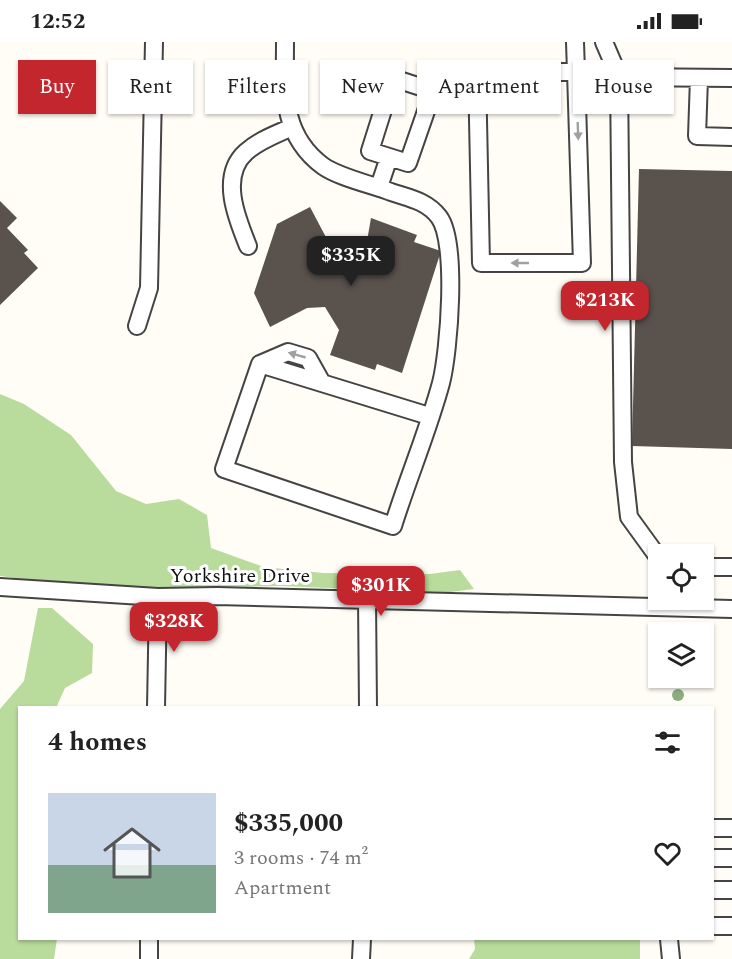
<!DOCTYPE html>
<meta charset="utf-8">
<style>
:root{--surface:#fff;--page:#f2f2f2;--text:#222;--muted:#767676;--line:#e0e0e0;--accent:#c4262e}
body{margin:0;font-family:Spectral,serif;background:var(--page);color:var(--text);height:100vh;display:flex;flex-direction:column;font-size:22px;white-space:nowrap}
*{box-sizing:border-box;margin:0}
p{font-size:20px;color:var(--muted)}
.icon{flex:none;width:33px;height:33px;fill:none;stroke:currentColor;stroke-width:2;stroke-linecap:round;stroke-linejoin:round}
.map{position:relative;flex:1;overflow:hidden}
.details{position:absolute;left:18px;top:664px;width:696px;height:234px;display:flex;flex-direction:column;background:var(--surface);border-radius:0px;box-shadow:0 2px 4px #0004}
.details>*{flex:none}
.banner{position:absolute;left:18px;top:18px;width:696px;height:54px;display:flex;gap:12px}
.controls{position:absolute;left:648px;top:502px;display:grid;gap:12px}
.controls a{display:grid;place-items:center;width:66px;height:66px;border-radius:0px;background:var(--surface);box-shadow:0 2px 4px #0004;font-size:30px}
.price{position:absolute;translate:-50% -51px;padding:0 14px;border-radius:12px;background:var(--accent);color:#fff;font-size:20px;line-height:39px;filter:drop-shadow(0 2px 3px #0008)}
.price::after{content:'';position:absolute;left:50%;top:36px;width:18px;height:14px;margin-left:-9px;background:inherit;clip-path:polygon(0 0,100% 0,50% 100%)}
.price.current{background:#222;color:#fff}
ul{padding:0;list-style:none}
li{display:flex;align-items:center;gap:18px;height:150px;padding:0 30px}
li+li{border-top:2px solid var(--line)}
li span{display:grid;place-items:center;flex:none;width:168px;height:120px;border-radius:0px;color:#555}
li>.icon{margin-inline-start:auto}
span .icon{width:72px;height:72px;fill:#fffc;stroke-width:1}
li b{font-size:26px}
h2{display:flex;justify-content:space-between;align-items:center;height:72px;padding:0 30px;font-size:26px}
.tag{padding:0 21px;border-radius:0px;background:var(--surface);box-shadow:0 2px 4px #0004;font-size:21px;line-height:54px}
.tag.current{background:var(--accent);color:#fff}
.status{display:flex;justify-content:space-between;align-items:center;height:42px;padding:0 30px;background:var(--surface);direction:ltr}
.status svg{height:16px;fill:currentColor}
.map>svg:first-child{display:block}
.forest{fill:#b9dc9c}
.building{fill:#5a524d}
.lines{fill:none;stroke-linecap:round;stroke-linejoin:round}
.minor-casing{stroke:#444;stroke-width:20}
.minor{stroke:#fff;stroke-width:16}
.tree{fill:#8dad7f}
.oneway{fill:#a0a0a0}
.labels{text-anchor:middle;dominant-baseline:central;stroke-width:6;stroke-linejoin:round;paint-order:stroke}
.street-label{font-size:20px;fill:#111;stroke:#fff}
</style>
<div class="status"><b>12:52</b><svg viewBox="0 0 49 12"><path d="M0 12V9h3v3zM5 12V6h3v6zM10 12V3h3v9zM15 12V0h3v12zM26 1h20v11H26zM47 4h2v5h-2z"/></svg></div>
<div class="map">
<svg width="732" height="917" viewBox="0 0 732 917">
<rect width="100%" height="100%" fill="#fffdf5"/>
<path class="forest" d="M0,352l24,10 47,31 45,56 30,13 33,-5 28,16 4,33 53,19 59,6 107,1 30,-4 14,19 -31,4 -162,-7 -181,3 -100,-13z
M38,566h14l41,36 -1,29 -27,15 -9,20h-36v231h37l-3,20h-54v-250l24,-28z
M474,897h166v20h-171l6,-10z"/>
<path class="building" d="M639,127l93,2v278l-100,-3z
M0,159l17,17 -10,10 21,22 -4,3 14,15 -38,37z
M310,165l19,36 16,9 22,-11 4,-23 46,17 -3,7 27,9 -39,122 -25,-9 -2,6 -45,-15 9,-25 -14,-23 -18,1 -37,19 -16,-34 23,-69z"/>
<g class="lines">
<defs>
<path id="minor" d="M285,0c0,48 -5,92 38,124 15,11 50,19 68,26 18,6 36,9 48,25 19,25 10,135 2,166 -13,48 -33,95 -48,143l-169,-57 36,-105 169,52
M575,0l1,30 6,191h-101l-4,-191h99
M604,0l15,35 4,385 6,55 29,40
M619,35l113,1
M699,36l-2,58 35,1
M379,145l10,-30 19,6 25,-72 -40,-13 -23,73 19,6
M248,204c-11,-27 -29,-70 -2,-94 13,-12 31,-18 46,-25
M137,284l12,-38 5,-246
M260,322l28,-12 20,6 14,25
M704,525h28
M0,545l158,10 59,-1 515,13
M367,557l1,109
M156,666l2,-111
M712,786h20
M712,816h20
M712,848h20
M712,884h20
M669,897l2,20
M149,917v-20
M361,917l1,-20"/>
</defs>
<use href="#minor" class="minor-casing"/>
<use href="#minor" class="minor"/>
</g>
<circle class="tree" cx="678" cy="653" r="6"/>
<defs><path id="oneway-solid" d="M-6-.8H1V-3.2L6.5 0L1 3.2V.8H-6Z" transform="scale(1.5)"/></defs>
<g class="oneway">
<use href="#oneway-solid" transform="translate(578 89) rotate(88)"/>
<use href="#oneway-solid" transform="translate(520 221) rotate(180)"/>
<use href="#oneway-solid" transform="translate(297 313) rotate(-164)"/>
</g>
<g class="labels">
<g class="street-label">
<text x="240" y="534">Yorkshire Drive</text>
</g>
</g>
</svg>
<div class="controls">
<a><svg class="icon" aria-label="locate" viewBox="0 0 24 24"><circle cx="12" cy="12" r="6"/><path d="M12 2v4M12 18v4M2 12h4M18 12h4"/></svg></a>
<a><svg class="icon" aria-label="layers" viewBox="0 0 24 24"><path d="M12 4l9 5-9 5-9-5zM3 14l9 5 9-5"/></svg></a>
</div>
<b class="price current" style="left:351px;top:245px">$335K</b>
<b class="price" style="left:605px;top:290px">$213K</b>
<b class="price" style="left:381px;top:575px">$301K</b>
<b class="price" style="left:174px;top:611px">$328K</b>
<div class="banner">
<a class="tag current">Buy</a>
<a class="tag">Rent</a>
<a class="tag">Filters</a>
<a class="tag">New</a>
<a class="tag">Apartment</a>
<a class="tag">House</a>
</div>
<section class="details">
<h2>4 homes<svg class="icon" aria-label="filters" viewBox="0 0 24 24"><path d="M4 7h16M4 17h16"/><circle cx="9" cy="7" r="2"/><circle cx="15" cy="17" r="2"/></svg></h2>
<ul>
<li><span style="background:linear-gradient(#c9d6e8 60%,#7fa58c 0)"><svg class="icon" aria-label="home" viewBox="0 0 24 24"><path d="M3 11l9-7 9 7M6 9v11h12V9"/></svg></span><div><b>$335,000</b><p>3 rooms · 74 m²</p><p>Apartment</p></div><svg class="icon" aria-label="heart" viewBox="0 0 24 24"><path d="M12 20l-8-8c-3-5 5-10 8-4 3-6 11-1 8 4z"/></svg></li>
</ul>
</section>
</div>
